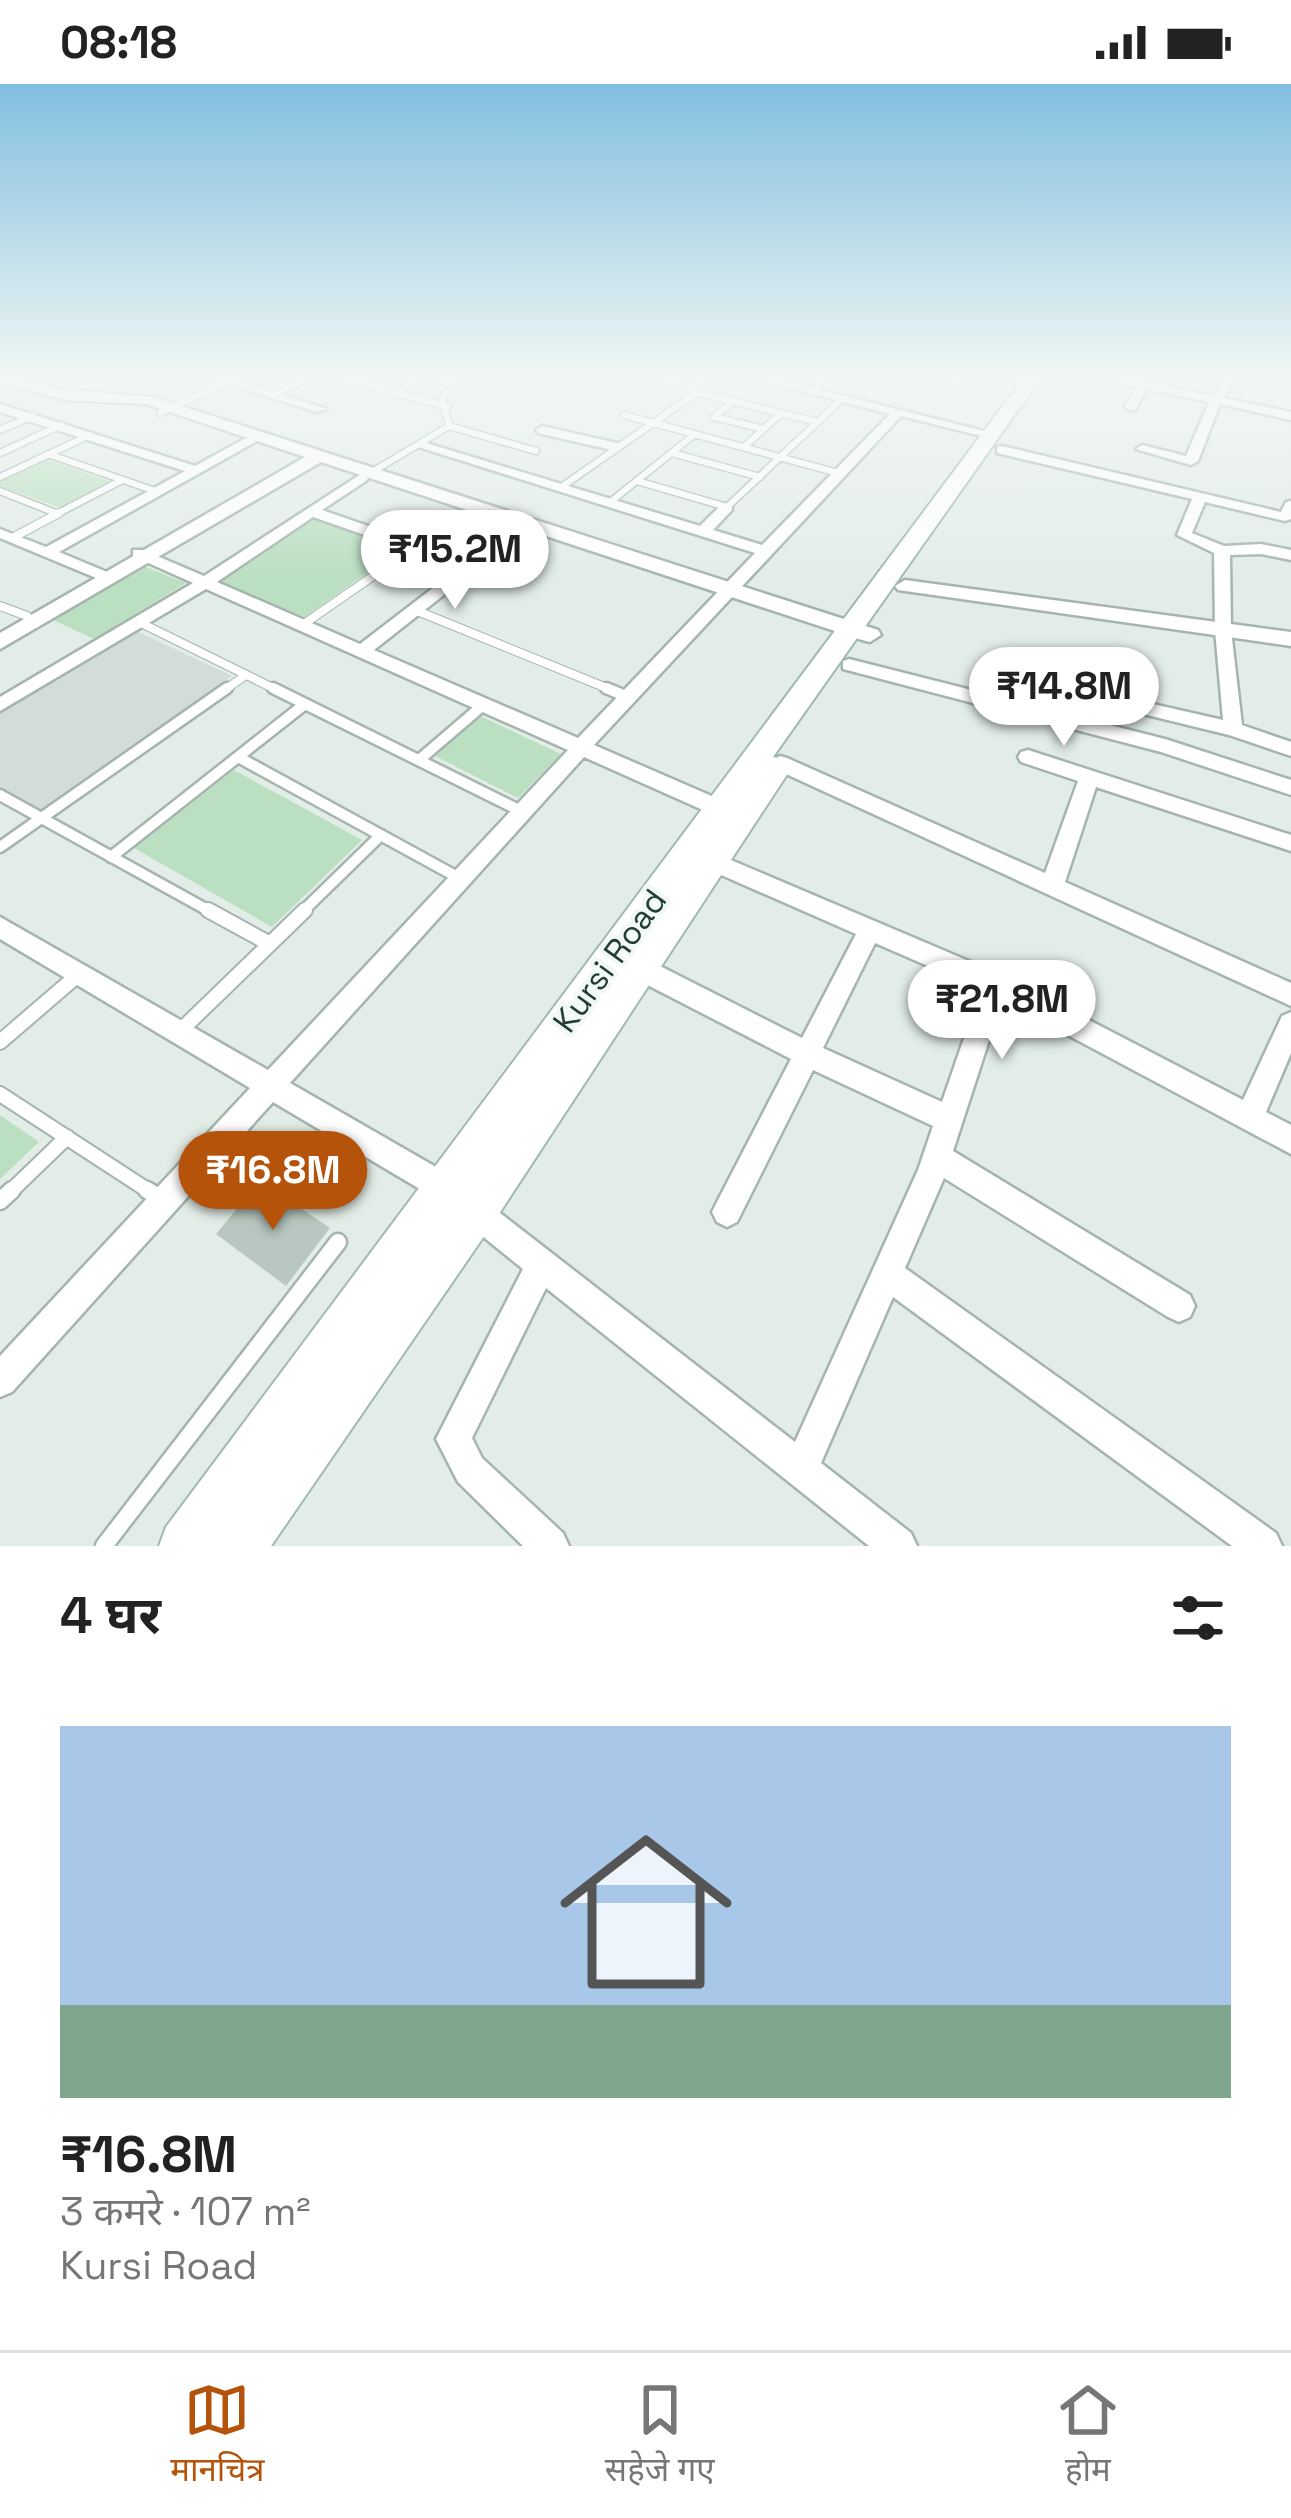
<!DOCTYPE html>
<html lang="hi">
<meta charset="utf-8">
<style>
:root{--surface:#fff;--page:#f6f6f6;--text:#222;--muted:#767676;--line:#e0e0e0;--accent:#b45309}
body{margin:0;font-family:"Space Grotesk","Noto Sans Devanagari",sans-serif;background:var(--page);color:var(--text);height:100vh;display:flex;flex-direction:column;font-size:45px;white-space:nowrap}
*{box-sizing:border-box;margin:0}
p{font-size:39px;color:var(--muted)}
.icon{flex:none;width:66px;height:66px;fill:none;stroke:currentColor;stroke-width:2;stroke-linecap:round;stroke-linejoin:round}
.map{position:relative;height:1462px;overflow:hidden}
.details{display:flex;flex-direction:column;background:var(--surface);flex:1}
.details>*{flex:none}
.price{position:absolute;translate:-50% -102px;padding:0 27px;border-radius:42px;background:#fff;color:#222;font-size:39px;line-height:78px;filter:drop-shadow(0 3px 6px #0008)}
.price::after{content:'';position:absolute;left:50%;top:72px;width:36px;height:27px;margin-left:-18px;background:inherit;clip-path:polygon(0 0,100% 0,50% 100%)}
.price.selected{background:var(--accent);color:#fff}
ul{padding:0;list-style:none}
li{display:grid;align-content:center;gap:24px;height:636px;padding:0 60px}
li span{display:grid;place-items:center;height:372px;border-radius:0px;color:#555}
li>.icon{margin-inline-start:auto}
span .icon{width:216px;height:216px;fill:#fffc;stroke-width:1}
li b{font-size:51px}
h2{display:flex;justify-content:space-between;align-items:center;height:144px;padding:0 60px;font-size:51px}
.status{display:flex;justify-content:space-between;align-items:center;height:84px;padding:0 60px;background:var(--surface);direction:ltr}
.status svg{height:33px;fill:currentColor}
.menu{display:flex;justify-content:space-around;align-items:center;height:168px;border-top:3px solid var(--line);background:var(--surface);font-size:33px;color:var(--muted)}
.menu a{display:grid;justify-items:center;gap:6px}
.menu .selected{color:var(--accent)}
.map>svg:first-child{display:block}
.built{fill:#d1ddd6}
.green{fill:#bbdfc1}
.building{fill:#b8c8c0}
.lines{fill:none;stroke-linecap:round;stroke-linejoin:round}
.service-far4-casing{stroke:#a5b5ae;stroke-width:9}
.service-far3-casing{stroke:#a5b5ae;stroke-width:10}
.service-far2-casing{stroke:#a5b5ae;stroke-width:15}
.service-far1-casing{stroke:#a5b5ae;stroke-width:18}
.service-casing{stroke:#a5b5ae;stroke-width:21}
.minor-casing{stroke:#a5b5ae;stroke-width:5}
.tertiary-casing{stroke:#a5b5ae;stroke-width:5}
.secondary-casing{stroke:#a0baae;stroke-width:4}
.service-far4{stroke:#fff;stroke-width:6}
.service-far3{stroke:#fff;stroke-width:8}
.service-far2{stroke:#fff;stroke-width:10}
.service-far1{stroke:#fff;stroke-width:14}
.service{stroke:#fff;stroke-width:16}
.minor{fill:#fff;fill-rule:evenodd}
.tertiary{fill:#fff;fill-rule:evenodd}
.secondary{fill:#fff;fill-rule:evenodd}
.labels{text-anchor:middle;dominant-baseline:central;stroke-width:9;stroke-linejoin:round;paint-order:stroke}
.street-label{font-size:33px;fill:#213f35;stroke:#f3f9f6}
</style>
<div class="status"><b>08:18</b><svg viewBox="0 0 49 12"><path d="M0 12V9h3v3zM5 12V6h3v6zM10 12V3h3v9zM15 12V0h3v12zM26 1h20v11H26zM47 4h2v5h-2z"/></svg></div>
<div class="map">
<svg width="1291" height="1462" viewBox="0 0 1291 1462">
<rect width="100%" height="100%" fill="#e3ede7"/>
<path class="built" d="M134,546l98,46 -192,135 -40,-24v-74z"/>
<path class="green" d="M46,375l66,23 -51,26 -61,-22v-5z
M314,434l88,30 -97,69 -91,-37z
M146,483l40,16 -92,56 -41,-19z
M480,632l81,38 -43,44 -83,-42z
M234,686l128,70 -90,87 -138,-79z
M0,1031l39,27 -39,37z"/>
<path class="building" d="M260,1097l70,47 -44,58 -70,-52z"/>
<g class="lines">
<defs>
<path id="service-far4" d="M333,292l61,16 30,-16
M423,292l32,7 -13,15 7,28
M648,292l45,11
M1005,292l26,5
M953,299l3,-7
M690,305l19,-13
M691,307l127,31
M394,308l54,15
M813,308l15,-16
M273,311l37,-19
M732,318l-18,15 50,12
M160,329l80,-37
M624,331l214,58
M0,346l33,-14
M744,363l37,-34
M0,369l61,-28
M672,369l88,24
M48,370l110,38
M372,388l77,-46 87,25
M0,393l90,-42
M637,397l90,26 114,-107
M560,404l136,-95
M0,407l58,23
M609,419l86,-69
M53,432l69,-36"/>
<path id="service-far3" d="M12,454l47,-25
M0,522l27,10
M415,526l199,81
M139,538l140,69
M301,542l114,-79
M223,607l23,-16"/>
<path id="service-far2" d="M273,604l250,124
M606,604l22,9
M238,673l223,122
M419,676l63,-54
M0,711l213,118
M0,763l227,-159
M111,773l194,-153
M301,829l80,-78"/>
<path id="service-far1" d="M208,826l62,34
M178,949l127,-123
M0,958l79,-68
M0,1010l152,99
M9,1109l58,-56"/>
<path id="service" d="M147,1106l16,10
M0,1117l12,-11
M104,1462l234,-304"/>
<path id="minor" d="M202,292h19l106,33 -10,3z
M744,292h21l231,58 -6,4 -89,-22 -307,329 143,62 3,6 -3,6h-14l-139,-62 -294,326 165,95 340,264 123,-272 15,-44 -120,-56 -76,152 -10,5 -10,-5 -5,-10 5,-10 74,-143 -161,-83 -3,-8 3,-8 9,-3 9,3 154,78 54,-104 -153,-67 -3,-6 3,-6h16l285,121 239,124 39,-84 9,-4v41l-25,59 25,13v29l-289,-154 -49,151 237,144 5,11 -5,11 -11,5 -11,-5 -224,-139 -39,90 371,265 6,13h-50l-339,-249 -72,166 90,70 6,13h-48l-323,-258 -74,150 10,20 81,75 6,13h-46l-65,-64 -22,-43 87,-170 -88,-71 -162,-96 -261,290 -12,5v-41l250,-268 -250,-149v-22l268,153 300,-320 -362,-161 -206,122v-14l193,-114 -60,-27v-6h10l61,26 157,-102 7,4 -2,3 -44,29 147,51 45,-34 12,3 -152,120 204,88 177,-185 -343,-108 11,-3 277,84 22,-22h10v6l-19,20 49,15 128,-131zM313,433l146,51 -99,76 -143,-62zM875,859l106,46 -39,113 -119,-54z
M1097,292h23l93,20 14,-20h11l-15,22 68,14v8l-71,-16 -22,57 -7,4 -55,-16 6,-4 44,11 23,-54 -62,-13 -12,21 -4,1 -6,-4 11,-20z
M0,320l195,62 51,-28 11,3 -198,111 48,20v6l-6,2 -101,-42v-9l46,18 139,-76 -185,-59z
M542,342l79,18 1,3 -6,4 -78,-18 -2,-3z
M1002,362l279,66 5,-10 5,-1v18l-6,2 -80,-19 -13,31 32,13 37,-2 30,6v10l-30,-6 -31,1 1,75 11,95 49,17v14l-62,-21 -127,-31 -2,-4 9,-6 114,26 -8,-90 -1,-77 -37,-18 15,-36 -195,-46v-6z
M849,575l316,80 126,41v15l-130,-43 -318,-83v-8z
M1028,666l263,85v16l-195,-64 -31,95 226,101v23l-518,-238 -3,-5 10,-7 7,2 258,115 33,-92 -57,-19 -3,-5 3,-5z"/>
<path id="tertiary" d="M0,292l65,14 88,7 725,233 3,5 -11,7 -8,-2 -541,-178 -321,187v-16l305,-176 -159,-53 -81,-4 -65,-17z
M905,496l386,52v14l-393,-56 -3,-4z"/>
<path id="secondary" d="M1025,292h17l-269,381 15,2 4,7 -4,7 -297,453 -220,320h-112l7,-19z"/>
</defs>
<use href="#service-far4" class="service-far4-casing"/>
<use href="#service-far3" class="service-far3-casing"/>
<use href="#service-far2" class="service-far2-casing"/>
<use href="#service-far1" class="service-far1-casing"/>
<use href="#service" class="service-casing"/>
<use href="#minor" class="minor-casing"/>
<use href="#tertiary" class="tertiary-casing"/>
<use href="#secondary" class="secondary-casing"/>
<use href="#service-far4" class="service-far4"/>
<use href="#service-far3" class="service-far3"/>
<use href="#service-far2" class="service-far2"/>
<use href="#service-far1" class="service-far1"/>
<use href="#service" class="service"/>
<use href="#minor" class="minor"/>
<use href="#tertiary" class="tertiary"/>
<use href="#secondary" class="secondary"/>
</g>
<linearGradient id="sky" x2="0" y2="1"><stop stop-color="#81bfe0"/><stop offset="0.59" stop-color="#f2f7f4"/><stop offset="1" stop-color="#f2f7f4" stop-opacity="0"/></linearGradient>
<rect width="1291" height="497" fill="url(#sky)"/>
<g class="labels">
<g class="street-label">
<text transform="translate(610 877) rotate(-54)">Kursi Road</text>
</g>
</g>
</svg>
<b class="price" style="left:455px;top:528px">₹15.2M</b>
<b class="price" style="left:1064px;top:665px">₹14.8M</b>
<b class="price" style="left:1002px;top:978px">₹21.8M</b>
<b class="price selected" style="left:273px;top:1149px">₹16.8M</b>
</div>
<section class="details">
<h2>4 घर<svg class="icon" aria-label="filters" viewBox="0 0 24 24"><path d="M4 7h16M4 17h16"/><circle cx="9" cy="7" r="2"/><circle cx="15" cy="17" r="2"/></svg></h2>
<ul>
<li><span style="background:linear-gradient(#a9c7e8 75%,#7fa58c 0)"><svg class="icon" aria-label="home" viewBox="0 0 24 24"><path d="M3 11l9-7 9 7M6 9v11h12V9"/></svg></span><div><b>₹16.8M</b><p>3 कमरे · 107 m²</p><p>Kursi Road</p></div></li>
</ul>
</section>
<nav class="menu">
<a class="selected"><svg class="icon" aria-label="map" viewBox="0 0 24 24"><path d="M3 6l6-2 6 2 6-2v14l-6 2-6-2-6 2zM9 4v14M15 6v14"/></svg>मानचित्र</a>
<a><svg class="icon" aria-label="saved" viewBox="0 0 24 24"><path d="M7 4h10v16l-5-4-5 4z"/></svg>सहेजे गए</a>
<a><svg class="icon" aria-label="home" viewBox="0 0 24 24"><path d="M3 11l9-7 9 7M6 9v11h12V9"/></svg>होम</a>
</nav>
